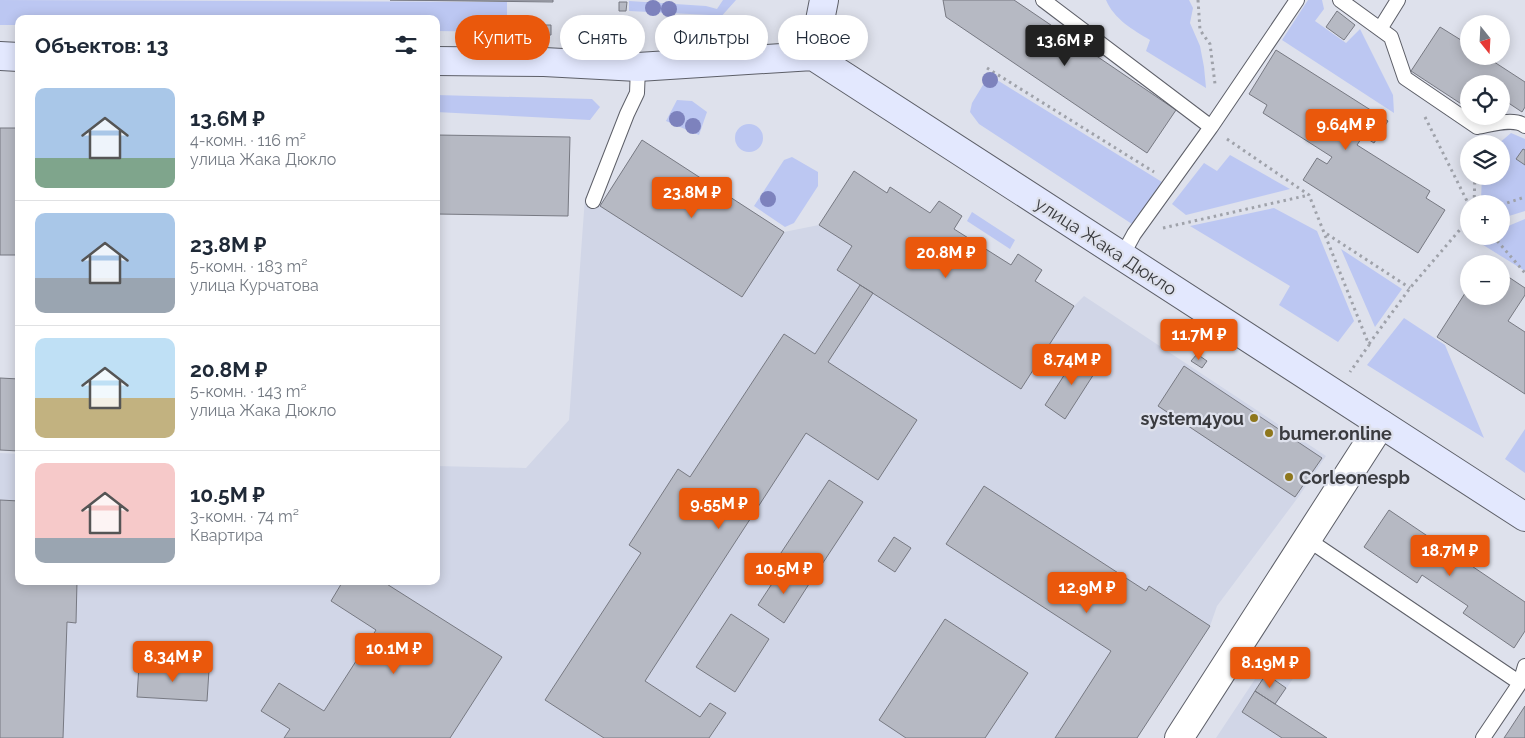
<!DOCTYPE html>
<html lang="ru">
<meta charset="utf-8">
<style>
:root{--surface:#fff;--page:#f6f6f7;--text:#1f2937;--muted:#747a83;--line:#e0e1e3;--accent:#ea580c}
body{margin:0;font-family:Raleway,sans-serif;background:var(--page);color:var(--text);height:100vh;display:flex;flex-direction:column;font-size:19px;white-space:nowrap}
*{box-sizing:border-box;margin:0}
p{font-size:16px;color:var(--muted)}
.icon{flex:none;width:28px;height:28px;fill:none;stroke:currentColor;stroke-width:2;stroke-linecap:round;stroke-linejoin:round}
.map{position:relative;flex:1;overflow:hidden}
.details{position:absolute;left:15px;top:15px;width:425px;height:570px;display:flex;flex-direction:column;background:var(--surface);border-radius:10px;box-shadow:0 2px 12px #0003}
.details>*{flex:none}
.top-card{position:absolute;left:455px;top:15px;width:475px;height:45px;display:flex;gap:10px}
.needle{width:32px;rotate:162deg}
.tools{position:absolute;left:1460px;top:15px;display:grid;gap:10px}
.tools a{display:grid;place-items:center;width:50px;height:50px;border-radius:50%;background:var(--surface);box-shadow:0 2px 12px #0003;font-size:25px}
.price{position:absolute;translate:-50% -42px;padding:0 11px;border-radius:5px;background:var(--accent);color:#fff;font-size:16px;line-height:32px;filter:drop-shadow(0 1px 2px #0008)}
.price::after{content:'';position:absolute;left:50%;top:30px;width:15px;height:11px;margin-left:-8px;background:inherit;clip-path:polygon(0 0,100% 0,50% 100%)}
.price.selected{background:#222;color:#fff}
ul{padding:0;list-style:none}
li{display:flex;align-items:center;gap:15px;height:125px;padding:0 20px}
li+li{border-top:1px solid var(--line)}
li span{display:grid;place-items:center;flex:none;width:140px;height:100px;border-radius:10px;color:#555}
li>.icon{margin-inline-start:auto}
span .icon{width:60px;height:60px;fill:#fffc;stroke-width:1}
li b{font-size:21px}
h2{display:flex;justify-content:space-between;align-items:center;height:60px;padding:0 20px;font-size:21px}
.pill{padding:0 18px;border-radius:22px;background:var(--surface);box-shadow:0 2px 12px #0003;font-size:18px;line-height:45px}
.pill.selected{background:var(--accent);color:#fff}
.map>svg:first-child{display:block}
.built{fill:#d1d6e7}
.green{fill:#bcc7f2}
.building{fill:#b6b9c3;stroke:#777982}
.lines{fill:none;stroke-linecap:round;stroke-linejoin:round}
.lane-casing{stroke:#5d5f68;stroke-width:16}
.street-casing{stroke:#5d5f68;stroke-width:30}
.secondary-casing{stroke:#5d5f68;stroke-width:30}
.path{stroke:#9fa2aa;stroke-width:3;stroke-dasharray:2.5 4;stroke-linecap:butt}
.lane{stroke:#fff;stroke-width:14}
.street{stroke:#fff;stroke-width:28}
.secondary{stroke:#e3e8fe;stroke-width:28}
.tree{fill:#7d82bd}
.poi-dot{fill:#8e771c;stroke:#dee1ec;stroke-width:2}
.labels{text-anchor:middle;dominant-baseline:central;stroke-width:4.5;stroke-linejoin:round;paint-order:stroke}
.street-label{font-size:18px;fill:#3a3b3f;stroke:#dee1ec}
.poi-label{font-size:18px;font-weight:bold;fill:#3a3b3f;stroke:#dee1ec;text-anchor:start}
</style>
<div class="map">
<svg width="1525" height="738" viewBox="0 0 1525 738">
<rect width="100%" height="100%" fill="#dee1ec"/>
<path class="built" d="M642,140l142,92 35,-7 35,-54 33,22 3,-6 40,26 9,-12 23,15 -8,13 57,36 7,-11 24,16 -7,11 39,25 10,-10 242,160 -27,40 -82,110 -7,20 -73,112h-1137v-285l19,1v127h417v-115l90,2 43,-48 16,-223 15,8z
M1275,649l27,16 -26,39 51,34h-111z"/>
<path class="green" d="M0,0l507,2v30l-71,-1v-12h-417v6h-19z
M723,0h13l-17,19 -9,-4 -81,-4v-10l77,5 11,3z
M1106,0h83l4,8 -3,15 10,23 4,21 2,21 -60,-37 4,-11c-17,-10 -36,-21 -44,-40z
M1308,0h14l2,9 -9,12 31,22 14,-14 33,66 1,18 -112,-73z
M989,75l173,107 -30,42 -153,-100 -9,-12 2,-9z
M436,95l156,4 8,8 -10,13 -154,-8z
M677,100l15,1 15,11 -8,23 -33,-14z
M735 138a14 14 0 1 1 28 0a14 14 0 1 1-28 0Z
M1511,133l14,6v72l-16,5 -8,-1v-11h-18l-2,-5 1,-23h19v-32h-3z
M1230,155l60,34 -104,26 -14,-11 32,-41 13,8z
M792,157l26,15v14l-24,37 -9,4 -31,-21 30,-46z
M1274,208l43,23 37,90 -16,21 -59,-37 11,-19 -100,-60z
M972,212l43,28 -5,9 -43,-28z
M1525,219v52l-45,-28 5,-7h16v-7z
M1341,249l61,40 -27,38z
M1404,318l41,27 39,93 -117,-73z
M1525,429v44l-20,-14z"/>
<path class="building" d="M390,0h163v2z
M943,0h71l162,110 -29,43 -201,-136z
M619,2h8l-1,9h-7z
M1337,11l18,14 -11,15 -18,-13z
M534,25h17v10h-18z
M1440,27l29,18v11h16l40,26v25l-3,5 -21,-14v-14h-32v25l-58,-38z
M1276,50l112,71 -14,22 -11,-7 -6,9 73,46 -4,7 19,12 -27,43 -115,-73 14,-22 10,6 5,-7 -69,-44 4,-8 -18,-11z
M0,128h19v127h-19z
M436,135l134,2 -2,79 -132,-2z
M642,140l142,92 -42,65 -142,-91z
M1523,149l2,1v15l-9,-6z
M854,171l33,22 3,-6 40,26 9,-12 23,15 -8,13 57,36 7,-11 24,16 -7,11 39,25 -53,83 -184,-119 15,-24 -33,-21z
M1501,272l24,16v7l-17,26 17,11v62l-88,-57 32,-50v9h32z
M860,285l13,8 -45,69 89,58 -39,60 -72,-47 -161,248 55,36 10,-14 16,10 -17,25h-105l-59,-38 96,-147 -12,-8 49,-76 12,8 94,-143 31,20z
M1079,352l20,14 -34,53 -20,-14z
M1197,354l10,7 -5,7 -11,-7z
M1184,366l138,92 -27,39 -137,-91z
M0,378l19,1v72l-19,-1z
M829,480l34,22 -54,82 -34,-22z
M984,486l162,105 3,-5 61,40 -73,112h-82l56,-87 -165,-107z
M0,500l19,1v80h58l-1,42 -9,-1 -4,116h-63z
M1389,510l136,92v29l-11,17 -51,-35 5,-7 -46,-31 -5,8 -53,-36z
M894,537l17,11 -16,24 -17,-11z
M783,567l26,17 -25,39 -26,-18z
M343,581h39l120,76 -52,81h-166l6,-9 -29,-18 18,-28 45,28 52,-81 -45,-29z
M731,614l38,25 -34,53 -39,-25z
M945,619l83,54 -43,65h-79l-27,-18z
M139,665l70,5 -2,31 -70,-4z
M1266,674l20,14 -11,16 -20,-13z
M1255,691l20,13 52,34h-45l-40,-26z
M1525,706v32h-21l6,-9z"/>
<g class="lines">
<defs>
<path id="lane" d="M1043,0l168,127
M1340,0l51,37 14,41 72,49c13,-2 37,-10 48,-1
M1380,29l18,-29
M593,201l34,-87 10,-21 1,-26
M1122,256l12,-22 77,-107 86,-127
M1307,539l213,144 -37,55
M1520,683l5,-17"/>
<path id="street" d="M1179,738l202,-314"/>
<path id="secondary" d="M0,56l19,1
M813,56l712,461
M813,56l11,-56
M436,61l108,1 94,5 175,-11"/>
</defs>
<use href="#lane" class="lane-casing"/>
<use href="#street" class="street-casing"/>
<use href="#secondary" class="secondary-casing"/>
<path class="path" d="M1198,0l2,30 10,14 5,40
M987,68l167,104
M1425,117l44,88
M1227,139l82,56 60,150 -19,27
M1474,204l1,-28
M1501,205l24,-8
M1163,228l146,-33
M1327,234l83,54
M1493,236l32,37
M1369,344l41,-56 59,-69"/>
<use href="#lane" class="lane"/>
<use href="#street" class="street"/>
<use href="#secondary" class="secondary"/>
</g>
<g class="tree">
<circle cx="653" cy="8" r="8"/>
<circle cx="669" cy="9" r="8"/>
<circle cx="990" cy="80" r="8"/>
<circle cx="677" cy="119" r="8"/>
<circle cx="693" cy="126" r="8"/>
<circle cx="768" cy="199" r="8"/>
</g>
<g class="poi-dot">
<circle cx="1254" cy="418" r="5"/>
<circle cx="1269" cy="433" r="5"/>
<circle cx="1289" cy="477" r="5"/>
</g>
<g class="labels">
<g class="street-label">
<text transform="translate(1106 246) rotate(33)">улица Жака Дюкло</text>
</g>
<g class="poi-label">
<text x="1244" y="418" text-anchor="end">system4you</text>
<text x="1279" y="433">bumer.online</text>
<text x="1299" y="477">Corleonespb</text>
</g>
</g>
</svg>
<div class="tools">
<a><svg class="needle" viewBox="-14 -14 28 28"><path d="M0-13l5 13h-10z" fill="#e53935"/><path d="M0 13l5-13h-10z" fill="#747a83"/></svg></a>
<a><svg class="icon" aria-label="locate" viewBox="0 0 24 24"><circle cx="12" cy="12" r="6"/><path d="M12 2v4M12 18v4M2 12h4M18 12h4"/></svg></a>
<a><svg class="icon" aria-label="layers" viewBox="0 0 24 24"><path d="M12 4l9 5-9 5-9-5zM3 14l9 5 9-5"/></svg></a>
<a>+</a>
<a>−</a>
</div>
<b class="price selected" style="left:1065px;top:67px">13.6M ₽</b>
<b class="price" style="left:1346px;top:151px">9.64M ₽</b>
<b class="price" style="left:692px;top:219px">23.8M ₽</b>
<b class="price" style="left:946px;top:279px">20.8M ₽</b>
<b class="price" style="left:1199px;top:361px">11.7M ₽</b>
<b class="price" style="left:1072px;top:386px">8.74M ₽</b>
<b class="price" style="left:719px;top:530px">9.55M ₽</b>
<b class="price" style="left:1450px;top:577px">18.7M ₽</b>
<b class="price" style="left:784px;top:595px">10.5M ₽</b>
<b class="price" style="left:1087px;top:614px">12.9M ₽</b>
<b class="price" style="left:394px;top:675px">10.1M ₽</b>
<b class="price" style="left:173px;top:683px">8.34M ₽</b>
<b class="price" style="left:1270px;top:689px">8.19M ₽</b>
<div class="top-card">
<a class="pill selected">Купить</a>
<a class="pill">Снять</a>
<a class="pill">Фильтры</a>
<a class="pill">Новое</a>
</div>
<section class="details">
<h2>Объектов: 13<svg class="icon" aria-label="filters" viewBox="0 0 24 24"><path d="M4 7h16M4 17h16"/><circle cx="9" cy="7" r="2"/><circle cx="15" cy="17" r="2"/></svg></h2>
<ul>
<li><span style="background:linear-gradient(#a9c7e8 70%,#7fa58c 0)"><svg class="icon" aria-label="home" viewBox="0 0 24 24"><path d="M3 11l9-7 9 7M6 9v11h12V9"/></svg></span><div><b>13.6M ₽</b><p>4-комн. · 116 m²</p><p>улица Жака Дюкло</p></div></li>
<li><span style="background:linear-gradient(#a9c7e8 65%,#9aa5b1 0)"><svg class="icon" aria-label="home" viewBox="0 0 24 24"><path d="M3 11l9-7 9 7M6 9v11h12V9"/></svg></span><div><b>23.8M ₽</b><p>5-комн. · 183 m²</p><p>улица Курчатова</p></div></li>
<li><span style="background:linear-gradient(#bfe0f5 60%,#c2b280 0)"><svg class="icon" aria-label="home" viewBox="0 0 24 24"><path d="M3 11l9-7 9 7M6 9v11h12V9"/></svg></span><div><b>20.8M ₽</b><p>5-комн. · 143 m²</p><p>улица Жака Дюкло</p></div></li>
<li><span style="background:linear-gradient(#f6c9c9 75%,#9aa5b1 0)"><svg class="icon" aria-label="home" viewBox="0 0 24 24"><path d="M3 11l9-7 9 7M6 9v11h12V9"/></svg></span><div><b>10.5M ₽</b><p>3-комн. · 74 m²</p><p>Квартира</p></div></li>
</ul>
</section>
</div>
